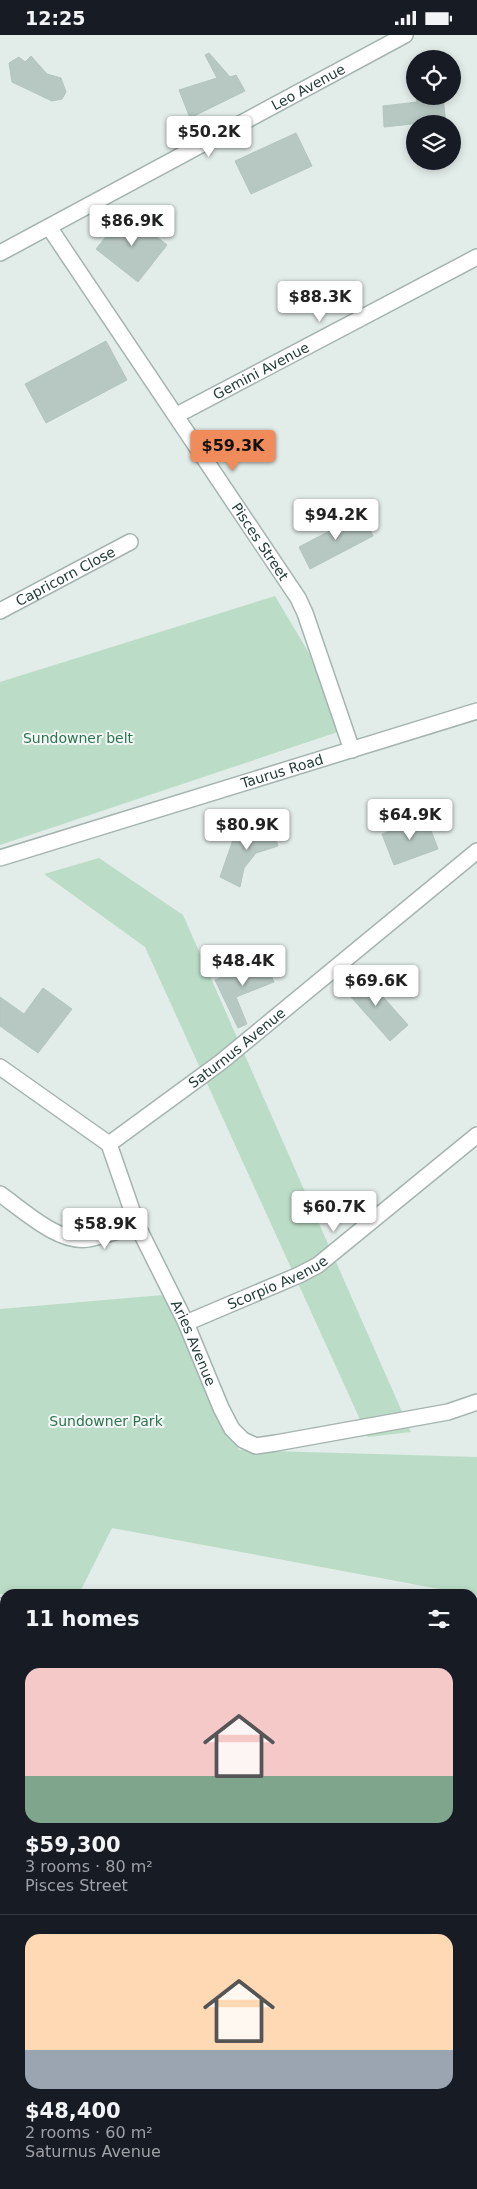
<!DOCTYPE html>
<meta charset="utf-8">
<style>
:root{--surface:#171b24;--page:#242831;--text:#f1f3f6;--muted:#9ea1a6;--line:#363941;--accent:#f08c5b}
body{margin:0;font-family:"DejaVu Sans",sans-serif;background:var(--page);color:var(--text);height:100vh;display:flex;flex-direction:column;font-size:19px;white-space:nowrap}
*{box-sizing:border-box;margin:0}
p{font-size:16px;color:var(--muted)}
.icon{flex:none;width:28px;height:28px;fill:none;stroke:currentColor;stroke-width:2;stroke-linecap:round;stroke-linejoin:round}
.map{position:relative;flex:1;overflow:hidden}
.details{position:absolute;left:0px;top:1554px;width:478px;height:601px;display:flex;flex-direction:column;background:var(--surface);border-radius:15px 15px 0 0;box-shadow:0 2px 8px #0003}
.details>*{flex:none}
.controls{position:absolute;left:406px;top:15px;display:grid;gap:10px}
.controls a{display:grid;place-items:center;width:55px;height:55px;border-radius:50%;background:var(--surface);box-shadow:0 2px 8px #0003;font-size:25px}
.price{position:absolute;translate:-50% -42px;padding:0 11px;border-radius:5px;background:#fff;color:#222;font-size:16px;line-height:32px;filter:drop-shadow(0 1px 2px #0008)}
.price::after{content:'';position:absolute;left:50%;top:30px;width:15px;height:11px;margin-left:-8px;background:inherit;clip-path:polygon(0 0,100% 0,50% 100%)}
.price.current{background:var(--accent);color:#111}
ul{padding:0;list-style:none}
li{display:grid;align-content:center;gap:10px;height:265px;padding:0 25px}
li+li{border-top:1px solid var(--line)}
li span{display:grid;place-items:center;height:155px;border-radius:15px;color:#555}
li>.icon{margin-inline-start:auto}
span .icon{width:90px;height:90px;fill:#fffc;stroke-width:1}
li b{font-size:21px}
h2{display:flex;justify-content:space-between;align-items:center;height:60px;padding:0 25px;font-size:21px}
.status{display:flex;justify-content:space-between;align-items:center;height:35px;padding:0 25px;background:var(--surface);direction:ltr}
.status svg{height:14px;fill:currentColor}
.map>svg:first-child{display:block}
.green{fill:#bbddc7}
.building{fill:#b7c7c1;stroke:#b4c5c0}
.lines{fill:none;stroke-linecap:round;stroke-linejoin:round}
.minor-casing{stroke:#a5b4b0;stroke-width:18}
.minor{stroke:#fff;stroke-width:15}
.labels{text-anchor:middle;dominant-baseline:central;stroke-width:4;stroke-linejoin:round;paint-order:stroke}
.street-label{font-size:14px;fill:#223d38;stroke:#f2f8f6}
.park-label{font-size:14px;fill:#2d734e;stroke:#f2f8f6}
</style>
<div class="status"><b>12:25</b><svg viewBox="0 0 49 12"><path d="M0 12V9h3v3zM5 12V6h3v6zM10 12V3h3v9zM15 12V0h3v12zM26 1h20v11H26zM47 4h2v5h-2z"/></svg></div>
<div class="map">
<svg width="477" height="2154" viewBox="0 0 477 2154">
<rect width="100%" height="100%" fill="#e2ece8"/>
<path class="green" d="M275,561l78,131 -353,118v-163z
M99,823l84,57 228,517 -43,5 -223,-490 -101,-73z
M163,1260l76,155 238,7v139l-365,-68 -33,66h-79v-285z"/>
<path class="building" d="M209,18l21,24 6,-2 9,16 -55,27 -11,-28 38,-12 -12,-23z
M31,21l16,18 14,4 5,14 -4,7 -10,2 -40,-19 -3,-19 10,-6 6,5z
M416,61h20v3l7,-1 3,26h-34l-28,3 -1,-21 34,-4z
M296,98l16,33 -61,28 -16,-33z
M126,177l41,33 -29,37 -42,-33z
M106,306l21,39 -81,43 -21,-39z
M362,479l11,22 -63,33 -11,-22z
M426,782l12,32 -44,16 -12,-31z
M271,787l7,24 -22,7 -12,15 -4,19 -20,-10 13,-37 20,-14z
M264,925l10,22 -38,15 11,27 -9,4 -23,-48z
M362,938l46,52 -18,16 -46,-52z
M43,953l29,21 -34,44 -38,-27v-29l24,17z"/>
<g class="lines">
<defs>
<g id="minor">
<path id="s1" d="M49,192l249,371 7,15 47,137"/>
<path id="s2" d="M0,218l405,-218"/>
<path id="s3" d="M177,380l300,-158"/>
<path id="s4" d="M0,576l130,-69"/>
<path id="s5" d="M0,823l477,-147"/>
<path id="s6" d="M0,1032l109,77 28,81 49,98 35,85 11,21 11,11 13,6 20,-3 172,-31 29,-10"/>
<path id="s7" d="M109,1109l112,-82 256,-211"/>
<path d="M0,1159c23,16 59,50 88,45 16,-3 33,-9 49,-14"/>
<path id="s8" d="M186,1288l113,-48 19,-10 159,-130"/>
<path d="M0,1571l5,1"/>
<path d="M472,1697l5,-24"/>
<path d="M472,1778l5,2"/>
<path d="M0,1789h5"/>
<path d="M472,1863h5"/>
<path d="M472,1942l5,1"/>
<path d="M472,2024h5"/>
<path d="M0,2040l5,-3"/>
<path d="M471,2150l6,1"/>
<path d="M77,2154v-4"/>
<path d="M287,2154l1,-4"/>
<path d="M381,2154l2,-4"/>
</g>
</defs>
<use href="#minor" class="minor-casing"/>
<use href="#minor" class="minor"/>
</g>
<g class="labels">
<g class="street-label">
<text stroke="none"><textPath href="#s2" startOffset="350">Leo Avenue</textPath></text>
<text stroke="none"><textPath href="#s3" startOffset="95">Gemini Avenue</textPath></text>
<text stroke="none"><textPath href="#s1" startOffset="379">Pisces Street</textPath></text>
<text stroke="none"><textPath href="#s4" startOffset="74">Capricorn Close</textPath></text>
<text stroke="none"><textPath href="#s5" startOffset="295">Taurus Road</textPath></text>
<text stroke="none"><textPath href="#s7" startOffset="160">Saturnus Avenue</textPath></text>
<text stroke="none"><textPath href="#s8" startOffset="100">Scorpio Avenue</textPath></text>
<text stroke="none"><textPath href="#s6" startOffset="350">Aries Avenue</textPath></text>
</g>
<g class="park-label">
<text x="78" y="703">Sundowner belt</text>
<text x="106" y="1386">Sundowner Park</text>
</g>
</g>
</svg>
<div class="controls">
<a><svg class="icon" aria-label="locate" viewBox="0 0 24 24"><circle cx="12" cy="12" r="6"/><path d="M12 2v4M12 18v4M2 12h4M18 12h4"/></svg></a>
<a><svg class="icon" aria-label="layers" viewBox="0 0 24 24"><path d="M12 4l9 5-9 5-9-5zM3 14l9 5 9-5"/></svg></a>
</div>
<b class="price" style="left:209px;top:123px">$50.2K</b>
<b class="price" style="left:132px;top:212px">$86.9K</b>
<b class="price" style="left:320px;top:288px">$88.3K</b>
<b class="price current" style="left:233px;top:437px">$59.3K</b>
<b class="price" style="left:336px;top:506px">$94.2K</b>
<b class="price" style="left:410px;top:806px">$64.9K</b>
<b class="price" style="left:247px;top:816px">$80.9K</b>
<b class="price" style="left:243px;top:952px">$48.4K</b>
<b class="price" style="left:376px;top:972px">$69.6K</b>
<b class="price" style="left:334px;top:1198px">$60.7K</b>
<b class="price" style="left:105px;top:1215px">$58.9K</b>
<section class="details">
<h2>11 homes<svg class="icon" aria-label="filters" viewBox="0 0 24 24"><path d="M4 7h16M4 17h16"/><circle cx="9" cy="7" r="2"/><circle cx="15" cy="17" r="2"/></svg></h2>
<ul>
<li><span style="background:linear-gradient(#f6c9c9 70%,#7fa58c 0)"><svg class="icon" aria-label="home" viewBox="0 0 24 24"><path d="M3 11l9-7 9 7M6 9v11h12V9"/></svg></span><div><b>$59,300</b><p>3 rooms · 80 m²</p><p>Pisces Street</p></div></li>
<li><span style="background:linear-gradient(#ffd9b3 75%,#9aa5b1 0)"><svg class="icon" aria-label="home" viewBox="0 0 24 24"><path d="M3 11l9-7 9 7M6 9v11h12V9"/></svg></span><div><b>$48,400</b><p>2 rooms · 60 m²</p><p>Saturnus Avenue</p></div></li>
</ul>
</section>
</div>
